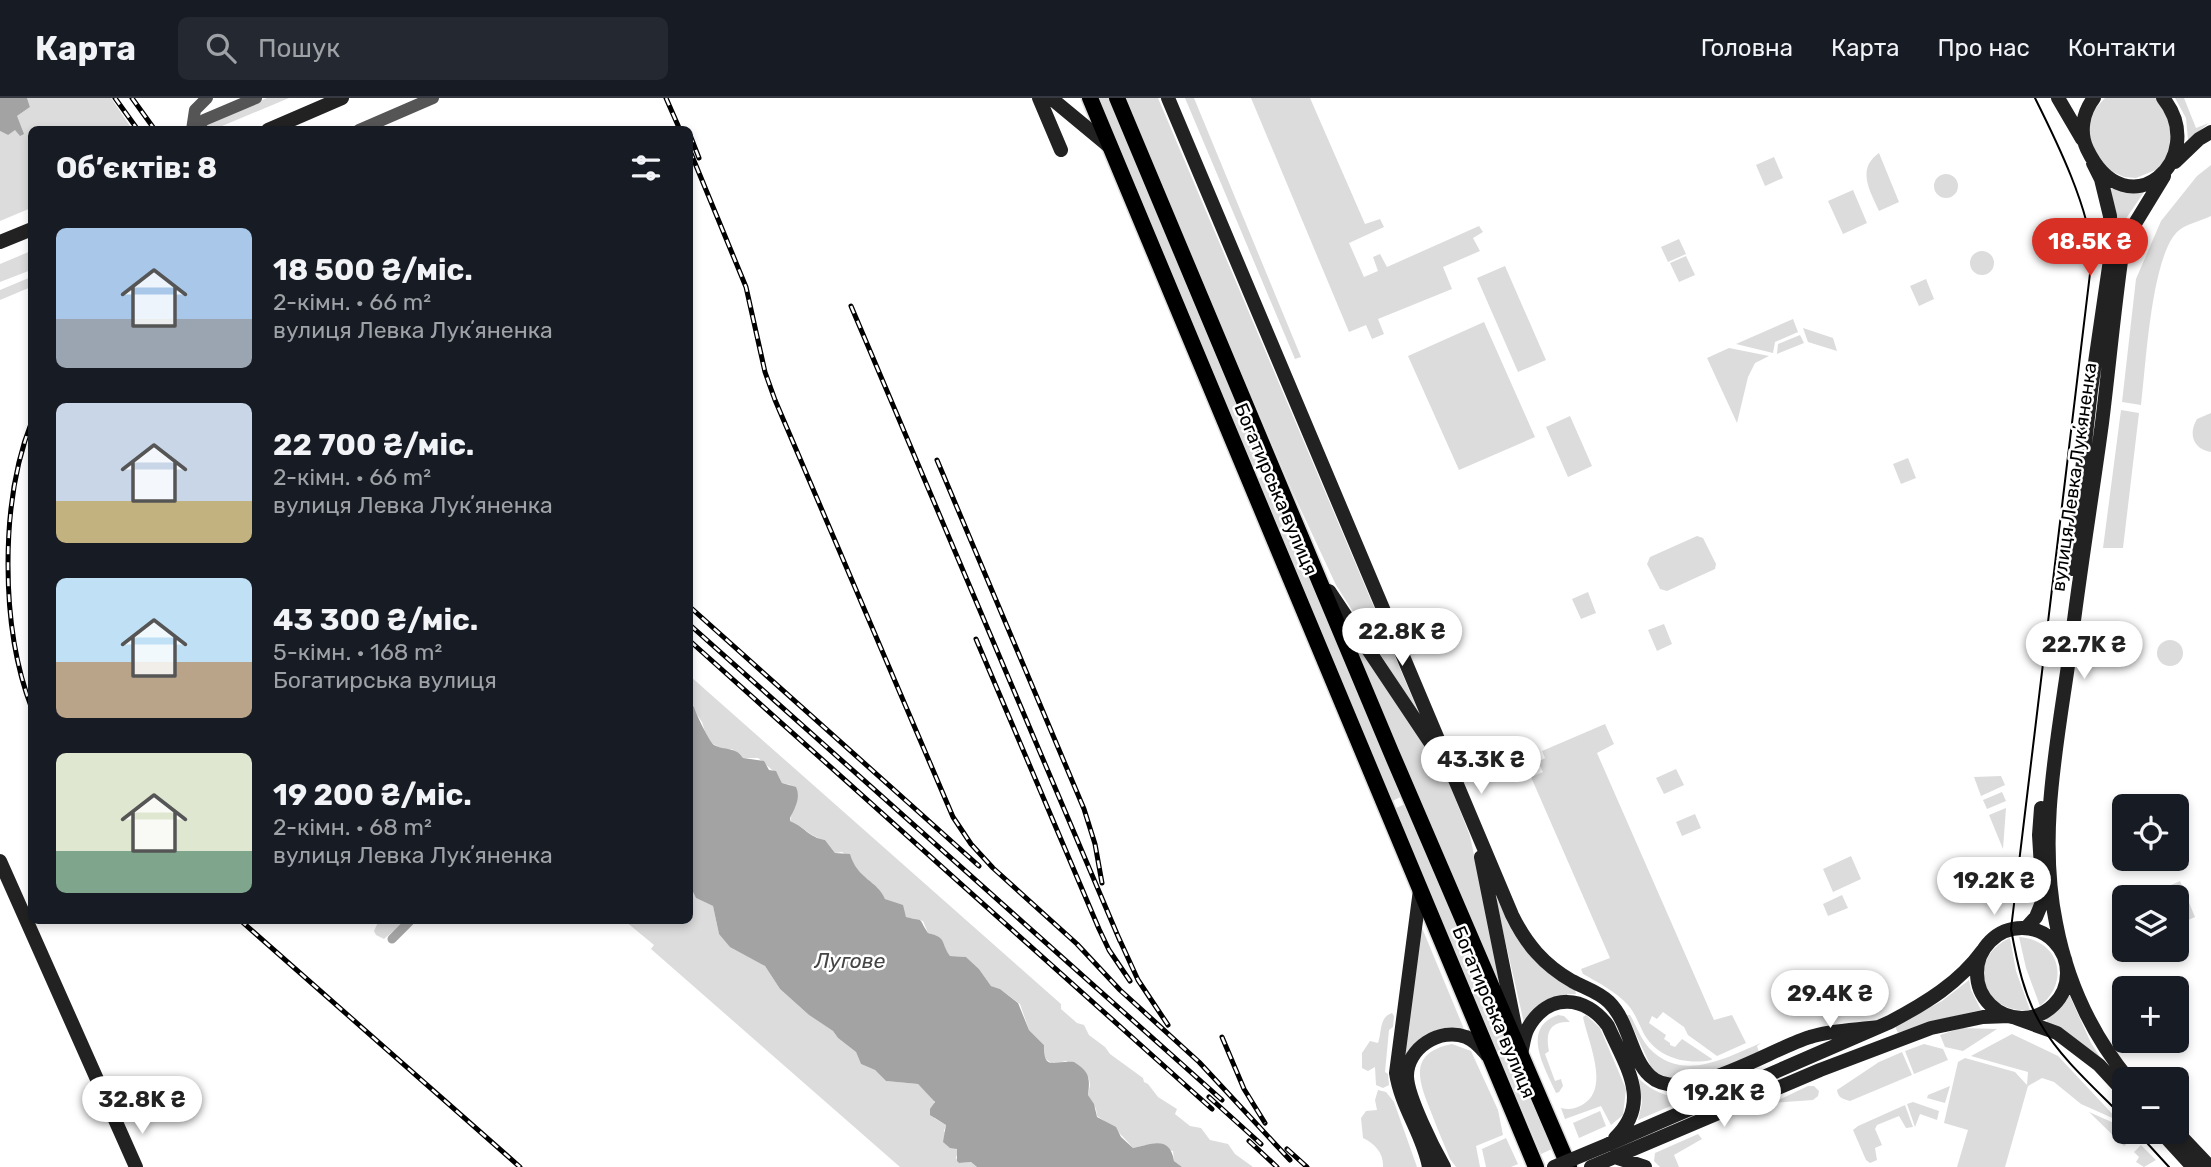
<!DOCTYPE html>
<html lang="uk">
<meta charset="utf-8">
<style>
:root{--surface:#171b24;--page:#242831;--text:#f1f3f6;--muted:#9ea1a6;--line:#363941;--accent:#d93025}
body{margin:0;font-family:Rubik,sans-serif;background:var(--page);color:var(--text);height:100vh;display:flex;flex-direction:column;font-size:26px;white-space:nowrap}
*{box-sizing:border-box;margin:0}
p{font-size:23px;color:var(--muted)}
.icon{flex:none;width:38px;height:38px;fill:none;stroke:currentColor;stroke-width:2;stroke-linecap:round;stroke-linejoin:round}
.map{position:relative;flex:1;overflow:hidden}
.side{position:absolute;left:28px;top:28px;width:665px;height:798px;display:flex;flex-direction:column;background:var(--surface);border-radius:10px;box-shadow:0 4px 10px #0003}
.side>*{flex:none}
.fabs{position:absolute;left:2112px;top:696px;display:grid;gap:14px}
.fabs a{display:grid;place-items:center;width:77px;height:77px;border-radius:10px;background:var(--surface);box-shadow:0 4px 10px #0003;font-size:35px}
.price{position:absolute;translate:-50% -60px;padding:0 16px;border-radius:24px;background:#fff;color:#222;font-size:23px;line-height:46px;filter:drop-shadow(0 2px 4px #0008)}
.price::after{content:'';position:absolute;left:50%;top:42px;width:21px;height:16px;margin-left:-10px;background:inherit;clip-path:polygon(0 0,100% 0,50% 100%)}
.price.current{background:var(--accent);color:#fff}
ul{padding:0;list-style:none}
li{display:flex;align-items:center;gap:21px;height:175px;padding:0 28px}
li span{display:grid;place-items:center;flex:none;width:196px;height:140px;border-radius:10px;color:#555}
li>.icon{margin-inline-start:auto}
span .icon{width:84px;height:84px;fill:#fffc;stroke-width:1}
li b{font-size:30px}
h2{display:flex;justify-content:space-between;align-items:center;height:84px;padding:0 28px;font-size:30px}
header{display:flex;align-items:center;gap:42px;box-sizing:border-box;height:98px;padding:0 35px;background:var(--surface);border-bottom:2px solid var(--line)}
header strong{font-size:33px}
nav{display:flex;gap:38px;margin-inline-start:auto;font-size:24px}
.search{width:490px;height:63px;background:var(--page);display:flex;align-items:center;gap:18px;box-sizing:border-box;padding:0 24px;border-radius:10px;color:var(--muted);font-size:26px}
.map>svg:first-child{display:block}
.green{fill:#dcdcdc}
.water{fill:#a3a3a3}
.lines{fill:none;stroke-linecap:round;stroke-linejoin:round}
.canal{stroke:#a3a3a3;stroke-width:9}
.primary-casing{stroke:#dbdbdb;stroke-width:19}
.tertiary{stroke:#555;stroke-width:12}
.secondary{stroke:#222;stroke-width:14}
.primary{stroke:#000;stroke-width:16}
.tram{stroke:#000;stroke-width:2}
.rail-casing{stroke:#000;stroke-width:5}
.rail{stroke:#fff;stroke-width:2.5;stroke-dasharray:8;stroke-linecap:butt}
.secondary-bridge{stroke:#222;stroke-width:14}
.labels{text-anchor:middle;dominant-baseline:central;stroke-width:5;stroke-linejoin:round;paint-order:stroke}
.street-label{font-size:19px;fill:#000;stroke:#fff}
.water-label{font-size:21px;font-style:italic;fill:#444;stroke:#fff}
</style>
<header>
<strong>Карта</strong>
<div class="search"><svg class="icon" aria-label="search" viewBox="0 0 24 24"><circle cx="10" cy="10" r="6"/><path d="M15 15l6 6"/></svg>Пошук</div>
<nav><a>Головна</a><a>Карта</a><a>Про нас</a><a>Контакти</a></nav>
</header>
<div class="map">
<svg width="2211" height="1069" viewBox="0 0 2211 1069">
<rect width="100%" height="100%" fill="#fff"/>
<path class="green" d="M27,0h84l21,31 -100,1 -1,78 -31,13v-90l8,4 9,-19 13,-9z
M267,0h22l-74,31 -12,1 7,-8z
M1096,0h13l156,369 -11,4z
M1125,0h33l263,620 -85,-133 -43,-92z
M1185,0h9l107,259 -6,2z
M1251,0h59l55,126 15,-5 4,8 -35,16 15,34 14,-6 -5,-14 7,-3 7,13 92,-41 4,6 -10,6 7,13 -37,16 9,22 -74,30 6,15 -12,5 -6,-14 -17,7z
M2105,0h52l14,16 2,36 -15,19 -22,9 -12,-1 -22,-10 -15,-31 5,-24z
M2175,0h9l12,30 13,-5 -21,17 -2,-22z
M1879,55l20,49 -20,9c-9,-20 -23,-42 0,-58z
M1774,59l9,21 -18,8 -9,-21z
M2211,67v51c-10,5 -26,8 -34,16 -26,27 -31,133 -36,173l-19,-3 14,-123 25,-58 36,-45z
M1934 88a12 12 0 1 1 24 0a12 12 0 1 1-24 0Z
M2110,90l17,4h17l-25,37z
M1853,92l14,33 -24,11 -15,-33z
M1679,141l7,15 -18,8 -7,-15z
M31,153v19l-31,12v-18z
M1970 165a12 12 0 1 1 24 0a12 12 0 1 1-24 0Z
M1686,158l9,19 -16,7 -9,-19z
M1505,168l41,94 -28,12 -41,-94z
M31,179v10l-31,13v-10z
M1926,181l8,20 -15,7 -9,-20z
M1793,221l5,13 -23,10 -2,11 -37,-9z
M1484,224l51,115 -76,33 -51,-114z
M1803,230l30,10 4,13 -29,-9z
M1800,237l4,8 -27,11 1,-10z
M1729,250l40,8 -14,7 -7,14 -11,46 -30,-65z
M2121,312l18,3 -16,135h-20z
M2211,315v39c-18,-3 -23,-18 -14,-33z
M1570,318l22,50 -24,11 -22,-50z
M1908,360l8,20 -15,6 -8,-20z
M1267,377l136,321 -13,6 -133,-323z
M1697,438l6,2 13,26 -1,5 -48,22 -7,-2 -13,-25 3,-7z
M1588,494l8,21 -15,6 -9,-20z
M1346,526l101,154 23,58 34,162z
M1664,526l8,20 -15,7 -9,-21z
M2157 555a13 13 0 1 1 26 0a13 13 0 1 1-26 0Z
M690,578l371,328v5l16,14 7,2 5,10 16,12 5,7 33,24 1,4 4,2 10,13 19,12 -2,5 15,12 11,2 9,12 18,4 7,10 18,13h-71l-8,-6 -1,-10 -27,-6 -13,3c-12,-14 -20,-22 -36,-32l-1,-7 -8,-14 2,-10 -1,-7 -23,-17 -13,3 -9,-6v-13l-15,-15 -9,-26 -20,-15 -9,-3 -12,-17 -13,-12 -16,-1c-10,-13 -2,-18 -22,-23l-5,-12 -17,-4c-4,-12 -11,-14 -21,-18 -5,-12 -20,-20 -29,-30 -7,-7 -3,-10 -14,-17l-7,1 -10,-13c-17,-4 -20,-13 -35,-19l2,-8 -1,-28 -9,-2 -4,-8 -20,-17h-15l-11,-9h-10l-14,-8 -6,-19 -12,-18z
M1605,626l9,20 -17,9 117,267 18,-5 14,28 -29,13 -29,-21 -4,-8 -21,-15 -6,7 -5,-3 -3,7 17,12 -2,4 6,4v2l5,2 7,-8 30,20 -1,1c-25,5 -53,-2 -67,-26 -5,-10 -9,-21 -16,-29 -13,-14 -29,-22 -45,-31l-2,-5 29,-11 -79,-181 12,-5 -5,-10 7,-4 -3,-7z
M1676,671l8,16 -20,9 -8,-16z
M2001,678l4,9 -24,11 -7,-19z
M2002,694l4,9 -19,8 -4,-9z
M1405,706l147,345 -11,5 -147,-345z
M2006,710l-3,41 -14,-34z
M1695,716l6,14 -19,8 -6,-14z
M1851,758l10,23 -28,13 -10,-23z
M2180,783l15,36 -18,8v-27h-14l-3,-8z
M690,788l6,12 17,8 6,28 46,32 15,23 29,26 24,16 5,7 18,14 5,12 14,6 11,11 32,3 16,16v18l12,7 -2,6 14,20 -2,7 3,5 12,-1 6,5h-77l-249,-218 3,-4 -29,-24 65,-1z
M1842,797l6,13 -20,8 -5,-12z
M1495,798c5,6 9,20 14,29 16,29 36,49 66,65l1,4c-23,-1 -40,11 -52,29z
M379,822h26v1l-21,18 -8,-4 -2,-4z
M1422,830l42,101c-28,-6 -50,10 -62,33z
M2019,839c40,3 52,44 21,69l-14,-38z
M2010,840l6,33 14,39c-48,5 -65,-52 -20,-72z
M1969,882l2,10 10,20 -43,10 -40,13 -3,-7 47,-25z
M2068,894l23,51 20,31 -63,-50 -2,-5 16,-16z
M1392,915l2,3 -1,11 -4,3 -4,42 3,2 1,11 -6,3 -7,-3 -1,-18 -7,4 -6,-3v-15l8,-12 8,2c4,-11 1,-26 14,-30z
M1558,917l6,1 6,6c-20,-1 -25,10 -21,29l-4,3 10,27 6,-2 2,7 -4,6 -3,1c-11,-25 -36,-65 2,-78z
M1586,917l14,13 26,61 -3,26 -12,10 -10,-19 -36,13 -4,-11c9,2 13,1 21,-3 29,-16 6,-63 1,-88z
M1627,917h3c6,10 11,24 19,33 33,35 76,10 112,-5l-4,3 2,6 -60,26 -22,4 -24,-11z
M1961,930l36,1 -34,22 -18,-4 -5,-12z
M2012,936l46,22 61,65 -38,-17 -27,-22 -12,-4 -14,8 -23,81h-48l11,-37 -24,-7 14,-61 7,-4 50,14 12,13 1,-13 -57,-16z
M1452,946l19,7 27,59 5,25 -27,11 4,21h-24l-6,-8c-6,-15 -13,-31 -19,-47 -13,-32 -23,-59 21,-68z
M1924,946l19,5 5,11 -34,14 -9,-23z
M1902,954l10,23 -62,26c-7,-2 -12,-3 -13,-11l42,-28z
M1639,981c17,15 32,20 55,17l-56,24 4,-17z
M1808,988h6l5,5 -1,5 -5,4 -41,3z
M1950,988l-5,17 -18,-5 1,-3z
M1378,992l8,2 8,10 23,65h-34c1,-14 -9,-24 -20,-29l-2,-20 5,-7 11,-1 -2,-10z
M1913,1004l26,9 -2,9 -17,-6 -5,13 -8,-23z
M1905,1007l8,22 -7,1 -7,-12 -22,9 -2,4 7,16 -7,3 2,12 -7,3 -4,-3 -13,-30 5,-4z
M1600,1013l6,15 -27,12 -6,-15z
M2089,1014l34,15 1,5h4l6,6 -10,8z
M1698,1036l4,5 -28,16 5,12h-19l-6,-6 1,-8z
M1506,1040l12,26 -7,3h-25l-4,-18z
M2141,1047l15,15 -12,7 -8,-5 3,-5 -5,-5z"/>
<path class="water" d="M0,0h27l3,9 -13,9 7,18 -4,2 -5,-6 -7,5 -8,-4z
M690,606l4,3c1,5 16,36 20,38 11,6 21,1 29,13l21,3 5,9 7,1 6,12 14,4c5,11 -1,21 -6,31v3c15,6 18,16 35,19l10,13 15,1c7,25 28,27 35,45l18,6 3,12c20,5 11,-1 22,16 20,5 12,9 22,23l16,1 13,12 12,17 9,3 18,14 11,27 15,15c-1,27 11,15 30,17 16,10 16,16 14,33l6,9 3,13 19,10 5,10 12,11c19,-4 37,-13 41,13l8,6h-205l-6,-5 -12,1 -2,-2v-12l-7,-1 -7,-6 3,-17 -16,-10v-6l5,-7 -17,-18 -32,-3 -11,-11 -14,-6 -5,-12 -18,-14 -5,-7 -24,-16 -29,-26 -15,-23 -35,-19 -11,-13 -6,-28 -17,-8 -6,-12z"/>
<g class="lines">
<path class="canal" d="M392,841l19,-19"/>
<defs>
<path id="primary" d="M1090,0l446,1069
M1117,0l274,654 178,415"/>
</defs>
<use href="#primary" class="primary-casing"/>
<path class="tertiary" d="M192,32l3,-20 12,-12
M195,32l9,-10 52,-22
M359,32l74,-32"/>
<path class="secondary" d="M1039,0l22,52
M1051,0l59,49
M1168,0l344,817c14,29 32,50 60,66 13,7 27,11 37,21 21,21 21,55 41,74 33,31 122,-28 160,-39 21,-7 46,-7 69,-10
M2058,0l24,41
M2094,0c-11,14 -15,34 -7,51 40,84 124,9 76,-51
M268,32l74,-32
M2175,64l24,-23 12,-7
M0,144l32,-13
M2071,471l20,-179 20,-137 -1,-37 -9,-37 -8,-16
M1329,493l107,160
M1481,759l36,179
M0,763l136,306
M1420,792l-24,183c5,34 27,61 33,94
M2026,830l10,-11 7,-17 -4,-65 2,-27
M1977 875a45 45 0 1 1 90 0a45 45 0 1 1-90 0Z
M1521,956c2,-8 3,-19 7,-26 20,-36 58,-33 80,-2 17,39 45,76 7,112
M2129,982c-37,-45 -62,-99 -73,-157 -19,-92 3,-188 15,-279 9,-74 21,-147 31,-221 7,-56 12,-113 20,-169l6,-19 36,-59
M2161,1034l32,35
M2177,1034l33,35
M1609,1046l281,-122c36,-19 69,-39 93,-72
M1615,1059l30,10
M1444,1069c-10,-18 -37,-71 -37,-91 0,-28 33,-49 59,-39 9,3 15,11 21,18
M1591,1069l229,-97 111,-42 52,-11 27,-1 47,17 42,32 25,27"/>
<use href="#primary" class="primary"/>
<path class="tram" d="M2035,0c21,42 56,113 57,159l-81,672c6,33 13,68 31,97 19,33 56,65 82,92
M2137,1034l32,35"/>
<defs>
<path id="rail" d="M115,0l23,32
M132,0l23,32
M666,0l14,32
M690,37l9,23
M690,53l56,136 19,85 10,28 178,417 18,27 22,24 84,76 43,46 79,72 91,98
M851,208l269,635
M32,323c-32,80 -32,206 0,288
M937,362l147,349 11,35 7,39
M690,509l289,259
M690,527l532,475
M976,541l123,290 10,21 21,31
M690,543l522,468
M240,822l280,247
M1117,836l21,46 30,45
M1222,939l22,52 21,34
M1209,999l52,47
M1249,1043l28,26
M1287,1051l20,18"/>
</defs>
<use href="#rail" class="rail-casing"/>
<use href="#rail" class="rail"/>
<path class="secondary-bridge" d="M1554,1069l55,-23"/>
</g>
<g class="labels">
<g class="street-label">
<text transform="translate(2074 379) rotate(-82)">вулиця Левка Лукʼяненка</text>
<text transform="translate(1276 391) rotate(67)">Богатирська вулиця</text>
<text transform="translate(1494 914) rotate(67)">Богатирська вулиця</text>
</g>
<g class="water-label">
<text x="850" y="862">Лугове</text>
</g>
</g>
</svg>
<div class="fabs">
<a><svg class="icon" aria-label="locate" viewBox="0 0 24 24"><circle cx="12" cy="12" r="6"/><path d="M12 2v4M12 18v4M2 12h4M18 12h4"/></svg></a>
<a><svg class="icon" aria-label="layers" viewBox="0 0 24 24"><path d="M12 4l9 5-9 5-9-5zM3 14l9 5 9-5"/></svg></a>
<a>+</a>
<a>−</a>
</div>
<b class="price current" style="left:2090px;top:180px">18.5K ₴</b>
<b class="price" style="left:1402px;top:570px">22.8K ₴</b>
<b class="price" style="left:2084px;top:583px">22.7K ₴</b>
<b class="price" style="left:1481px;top:698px">43.3K ₴</b>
<b class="price" style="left:1994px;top:819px">19.2K ₴</b>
<b class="price" style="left:1830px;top:932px">29.4K ₴</b>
<b class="price" style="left:1724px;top:1031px">19.2K ₴</b>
<b class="price" style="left:142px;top:1038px">32.8K ₴</b>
<section class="side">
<h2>Об’єктів: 8<svg class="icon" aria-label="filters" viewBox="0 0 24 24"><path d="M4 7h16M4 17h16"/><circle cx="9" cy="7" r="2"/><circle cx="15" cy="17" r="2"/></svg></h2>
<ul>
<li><span style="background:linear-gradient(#a9c7e8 65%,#9aa5b1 0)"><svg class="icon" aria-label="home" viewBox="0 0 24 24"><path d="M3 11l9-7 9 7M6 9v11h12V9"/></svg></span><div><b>18 500 ₴/міс.</b><p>2-кімн. · 66 m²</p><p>вулиця Левка Лукʼяненка</p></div></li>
<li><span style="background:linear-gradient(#c9d6e8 70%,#c2b280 0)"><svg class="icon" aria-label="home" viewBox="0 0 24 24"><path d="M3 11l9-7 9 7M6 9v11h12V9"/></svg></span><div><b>22 700 ₴/міс.</b><p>2-кімн. · 66 m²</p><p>вулиця Левка Лукʼяненка</p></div></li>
<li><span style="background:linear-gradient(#bfe0f5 60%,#b9a48a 0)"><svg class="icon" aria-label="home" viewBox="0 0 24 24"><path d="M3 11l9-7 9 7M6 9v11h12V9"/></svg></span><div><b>43 300 ₴/міс.</b><p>5-кімн. · 168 m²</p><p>Богатирська вулиця</p></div></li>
<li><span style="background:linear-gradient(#dfe7d0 70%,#7fa58c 0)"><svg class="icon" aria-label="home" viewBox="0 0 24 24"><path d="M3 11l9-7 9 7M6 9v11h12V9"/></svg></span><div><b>19 200 ₴/міс.</b><p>2-кімн. · 68 m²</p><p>вулиця Левка Лукʼяненка</p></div></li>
</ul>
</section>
</div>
